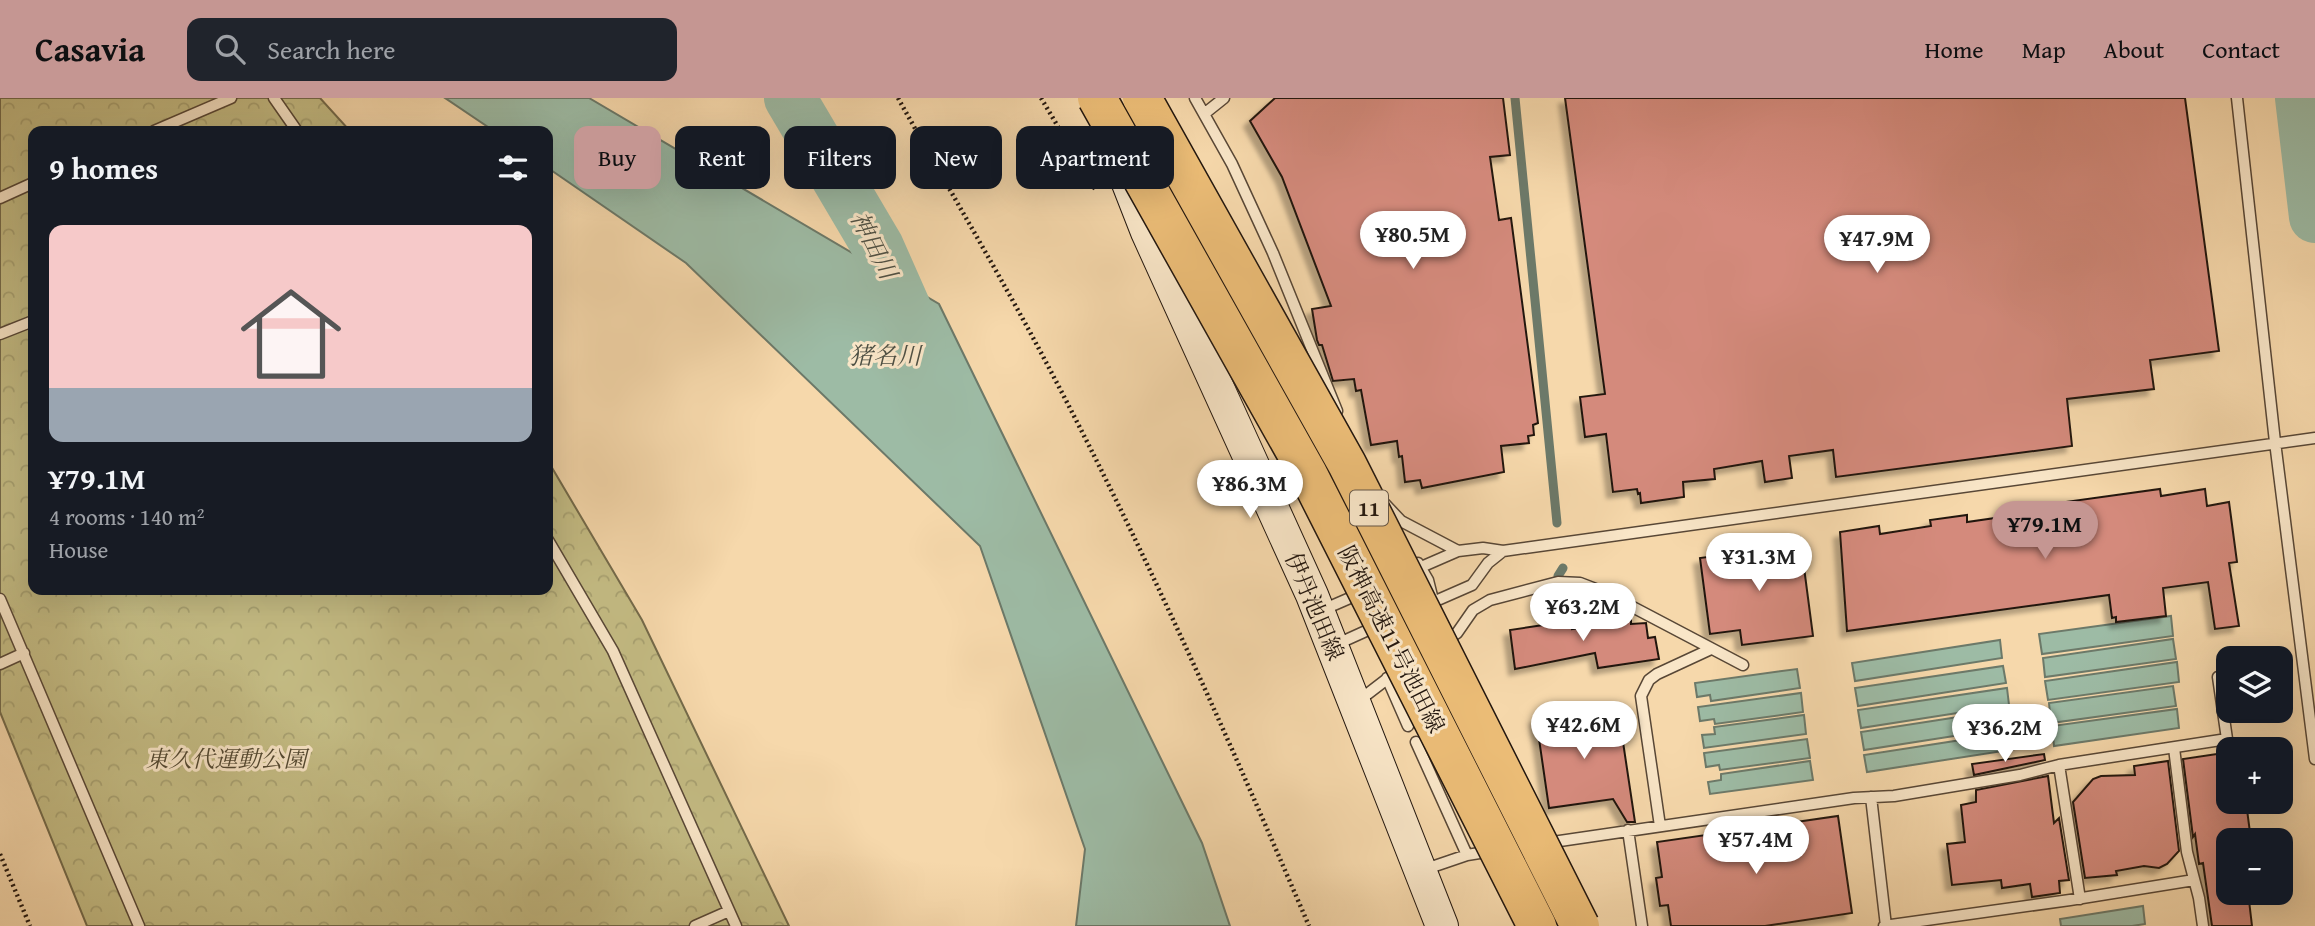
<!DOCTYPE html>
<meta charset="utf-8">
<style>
:root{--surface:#171b24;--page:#20242c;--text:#f1f3f6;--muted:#9ea1a6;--line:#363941;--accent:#c59692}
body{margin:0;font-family:"Gentium Book Plus","Noto Serif JP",serif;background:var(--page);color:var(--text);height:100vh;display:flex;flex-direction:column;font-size:26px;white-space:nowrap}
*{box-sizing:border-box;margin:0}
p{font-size:23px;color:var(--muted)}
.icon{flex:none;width:38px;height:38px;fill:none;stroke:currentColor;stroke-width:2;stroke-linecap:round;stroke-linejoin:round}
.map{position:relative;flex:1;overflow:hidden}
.side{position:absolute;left:28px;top:28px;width:525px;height:469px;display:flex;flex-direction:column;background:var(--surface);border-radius:14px;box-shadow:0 7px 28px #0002}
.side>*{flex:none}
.guide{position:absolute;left:574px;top:28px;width:665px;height:63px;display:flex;gap:14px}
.fabs{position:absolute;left:2216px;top:548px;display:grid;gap:14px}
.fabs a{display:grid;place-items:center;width:77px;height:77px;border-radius:14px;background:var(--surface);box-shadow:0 7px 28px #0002;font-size:35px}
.price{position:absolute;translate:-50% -60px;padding:0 16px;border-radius:24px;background:#fff;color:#222;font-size:23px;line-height:46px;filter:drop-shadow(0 2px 4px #0008)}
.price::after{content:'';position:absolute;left:50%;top:42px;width:21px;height:16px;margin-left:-10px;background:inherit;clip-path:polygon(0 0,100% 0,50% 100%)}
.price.on{background:var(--accent);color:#111}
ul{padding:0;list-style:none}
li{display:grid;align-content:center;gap:14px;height:371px;padding:0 21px}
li+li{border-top:2px solid var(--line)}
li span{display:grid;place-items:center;height:217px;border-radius:14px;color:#555}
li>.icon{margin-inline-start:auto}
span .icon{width:126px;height:126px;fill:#fffc;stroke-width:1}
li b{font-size:30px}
h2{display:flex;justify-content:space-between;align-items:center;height:84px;padding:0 21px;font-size:30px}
.pill{padding:0 24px;border-radius:14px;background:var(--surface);box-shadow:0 7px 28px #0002;font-size:24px;line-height:63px}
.pill.on{background:var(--accent);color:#111}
header{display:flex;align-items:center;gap:42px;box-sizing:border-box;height:98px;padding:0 35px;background:var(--accent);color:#111}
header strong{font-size:33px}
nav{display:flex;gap:38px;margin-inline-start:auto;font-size:24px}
.search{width:490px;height:63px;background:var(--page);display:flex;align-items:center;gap:18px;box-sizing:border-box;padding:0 24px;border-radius:14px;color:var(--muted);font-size:26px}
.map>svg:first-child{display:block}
.park{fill:url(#park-crowns);stroke:#746a4a;stroke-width:2}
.water{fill:#9dbba5;stroke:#6c7969;stroke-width:2}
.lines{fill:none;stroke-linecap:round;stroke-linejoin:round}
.stream{stroke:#6c7969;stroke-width:9}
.river{stroke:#9dbba5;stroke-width:52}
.building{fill:#d48a7c;stroke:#23170f;stroke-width:2;filter:url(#shadow)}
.lane-casing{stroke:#584736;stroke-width:13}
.secondary-casing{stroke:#23170f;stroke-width:34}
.path{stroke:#23170f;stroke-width:4.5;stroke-dasharray:2 3.5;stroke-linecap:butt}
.lane{stroke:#f9e6c8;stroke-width:10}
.secondary{stroke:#f9e6c8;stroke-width:32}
.highway-bridge-casing{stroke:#23170f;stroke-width:41;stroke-linecap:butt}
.highway-bridge{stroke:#ebbc76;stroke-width:38}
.labels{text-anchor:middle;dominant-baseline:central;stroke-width:6;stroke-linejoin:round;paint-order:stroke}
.shield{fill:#f9e6c8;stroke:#635546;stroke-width:2}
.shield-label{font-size:21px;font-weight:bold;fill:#23170f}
.street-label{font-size:23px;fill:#23170f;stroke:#f9e6c8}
.park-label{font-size:23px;font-style:italic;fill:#534932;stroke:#f9e6c8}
.water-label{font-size:24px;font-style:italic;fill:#4e5044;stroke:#f9e6c8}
</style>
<header>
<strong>Casavia</strong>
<div class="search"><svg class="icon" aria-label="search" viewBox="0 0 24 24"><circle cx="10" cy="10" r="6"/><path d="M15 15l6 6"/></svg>Search here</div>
<nav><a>Home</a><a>Map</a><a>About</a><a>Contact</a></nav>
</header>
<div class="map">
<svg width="2315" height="828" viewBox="0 0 2315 828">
<defs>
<pattern id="park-crowns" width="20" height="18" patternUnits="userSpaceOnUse" patternTransform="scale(1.75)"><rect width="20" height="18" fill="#c4bc84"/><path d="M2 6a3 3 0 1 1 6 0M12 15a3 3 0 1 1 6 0" fill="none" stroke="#a8a171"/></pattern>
<filter id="shadow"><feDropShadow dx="-6" dy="6" stdDeviation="2" flood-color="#0004"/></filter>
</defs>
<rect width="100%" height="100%" fill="#f6d8ab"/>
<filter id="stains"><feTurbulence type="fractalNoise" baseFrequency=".00286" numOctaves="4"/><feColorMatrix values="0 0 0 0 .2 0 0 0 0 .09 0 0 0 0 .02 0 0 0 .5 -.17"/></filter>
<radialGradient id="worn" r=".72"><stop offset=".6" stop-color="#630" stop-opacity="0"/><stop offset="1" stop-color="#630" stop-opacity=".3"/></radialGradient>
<path class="park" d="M0,0h320l30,33h-317v459h515v-129l94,159 147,306h-702l-87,-214z"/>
<path class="water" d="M445,0h144l350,206 263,539 28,83h-154l9,-77 -105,-303 -294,-283 -138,-95v-37h-54z
M2171,518l2,20 -131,18 -3,-20z
M2173,541l3,20 -131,18 -2,-19z
M2000,542l2,18 -147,23 -3,-18z
M2177,564l2,20 -131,18 -3,-19z
M2003,568l3,17 -148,23 -3,-18z
M1797,571l3,19 -89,13 -1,-6 -13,2 -2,-14z
M2173,588l3,20 -125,17 -2,-20z
M2007,590l2,17 -148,23 -3,-18z
M1801,595l2,19 -88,12 -1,-5 -14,2 -2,-14z
M2010,611l2,18 -148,23 -3,-18z
M2177,611l2,19 -125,18 -2,-20z
M1804,617l2,19 -102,14 -2,-13 13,-1 -1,-7z
M2013,634l3,17 -149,23 -3,-17z
M1807,641l3,19 -90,12 -1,-5 -13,2 -2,-14z
M1810,663l3,19 -103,14 -2,-12 13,-2v-6z
M2143,808l2,18 -13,2h-71l-1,-7z"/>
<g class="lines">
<path class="stream" d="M1515,0l42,425
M1558,478l5,-8"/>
<path class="river" d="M790,0l88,149 42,95
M2301,0l14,119"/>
</g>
<path class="building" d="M1275,0h228l7,57 -20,2 9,63 12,-2 27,205 -5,2 1,10 -6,1 1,7 -28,3 3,26 -82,16 -2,-8 -15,2 -3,-26 -3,1 -2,-16 -26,4 -10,-55 -5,1 -2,-12 -21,2 -11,-36h-3l-2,-5 -5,-31 19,-3 -49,-129 -32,-56z
M1565,0h620l34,253 -69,9 4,29 -87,10 5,47 -236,31 -3,-27 -44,6 3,22 -27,4 -3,-21 -48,8 1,10 -32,3 1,15 -43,6 -1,-10 -2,1 -1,-5 -24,3 -7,-58 -21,3 -5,-40 25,-3z
M2160,391l1,7 44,-7 2,17 22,-4 8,60 -8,1 10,63 -24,3 -7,-47 -45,6 3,28 -50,6v-5l-4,1 -3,-23 -262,36 -7,-99 39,-6 1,8 51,-8 -1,-6 37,-5v7l91,-13v-6z
M1800,439l13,99 -71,9 -2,-15 -30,4 -10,-76 73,-10 -1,-8z
M1567,502l5,29 59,-9v4l15,-1 2,15 7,-1 4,22 -61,9 -3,-15 -80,16 -5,-39 40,-6z
M1599,611l2,16 19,-3 15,100h-8l-14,-23 -64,9 -13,-90z
M2044,656l1,6 -71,15 -2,-11z
M2217,656h11v48h18l5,38h-23v52h20l4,34h-40l-9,-63 -4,1 -4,-30 -2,3 -10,-78z
M2168,663l11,90 -12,13 -8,4 -15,-2 -28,5 1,4 -32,3 -12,-76 20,-23 8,-3 34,-1 -1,-9z
M2048,678l6,47 5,-5 10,62 -10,1 1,12 -28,4 -2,-13 -28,4 -1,-8 -49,5 -5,-41 18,-2 -4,-37 15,-3v-12z
M1838,718l14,97 -87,13h-94l-3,-21 -8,1 -4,-28 6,-1 -5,-35z"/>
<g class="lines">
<defs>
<path id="lane" d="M274,0l23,33
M1195,0l37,66 41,89 64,158
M2237,0l38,344 40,317
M1204,16l20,-16
M154,33l77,-33
M0,100l33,-15
M0,236l33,-13
M1384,405l17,18 57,30
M548,442l65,111 123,275
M1418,465l10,17 4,16
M0,501l139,327
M1424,508l48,-21 16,-22 15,-12
M1320,513l138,-60 25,-3 20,3 812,-113
M1443,544l14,-9 16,-23 17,-10 68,-18 22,1 26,10 137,72
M1335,547l42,-19
M0,566l24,-11
M1387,580l21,48
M1357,604l43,-33
M1416,644l51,113
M2174,650l13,104 12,46 4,28
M2059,667l21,134
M1871,699l15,129
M1660,728l-19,-130 8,-16 8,-6 54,-25
M1628,732l14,96
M1546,745l308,-45 40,-2 126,-21 39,-10 168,-26 -9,-62
M1423,772l44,-15 25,-4
M695,828l34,-15
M1884,828l186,-26 124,-20"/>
<path id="secondary" d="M1122,70l25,64 165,363 130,331"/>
</defs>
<use href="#lane" class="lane-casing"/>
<use href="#secondary" class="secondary-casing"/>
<path class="path" d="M898,0c46,83 95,165 140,249 100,188 187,383 271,579
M1041,0l54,91
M0,756l30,72"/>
<use href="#lane" class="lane"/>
<use href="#secondary" class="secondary"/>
<defs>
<path id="highway-bridge" d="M1097,0l211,376 229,452
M1142,0l205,366 233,462"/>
</defs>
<use href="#highway-bridge" class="highway-bridge-casing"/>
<use href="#highway-bridge" class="highway-bridge"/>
</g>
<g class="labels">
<rect class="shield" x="1350" y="392.5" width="38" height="35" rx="5"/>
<g class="shield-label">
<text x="1369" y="410">11</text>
</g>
<g class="street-label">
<text transform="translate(1315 508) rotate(67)">伊丹池田線</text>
<text transform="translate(1392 541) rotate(63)">阪神高速11号池田線</text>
</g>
<g class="park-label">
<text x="226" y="660">東久代運動公園</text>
</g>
<g class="water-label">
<text transform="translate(874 147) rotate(63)">神田川</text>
<text x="885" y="257">猪名川</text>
</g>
</g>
<rect width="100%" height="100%" filter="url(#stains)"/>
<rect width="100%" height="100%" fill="url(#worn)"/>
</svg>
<div class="fabs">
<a><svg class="icon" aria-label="layers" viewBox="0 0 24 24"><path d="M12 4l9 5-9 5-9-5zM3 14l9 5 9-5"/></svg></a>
<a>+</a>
<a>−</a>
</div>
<b class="price" style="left:1413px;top:173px">¥80.5M</b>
<b class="price" style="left:1877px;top:177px">¥47.9M</b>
<b class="price" style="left:1250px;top:422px">¥86.3M</b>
<b class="price on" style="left:2045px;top:463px">¥79.1M</b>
<b class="price" style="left:1759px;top:495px">¥31.3M</b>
<b class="price" style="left:1583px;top:545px">¥63.2M</b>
<b class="price" style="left:1584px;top:663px">¥42.6M</b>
<b class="price" style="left:2005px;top:666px">¥36.2M</b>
<b class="price" style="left:1756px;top:778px">¥57.4M</b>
<div class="guide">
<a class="pill on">Buy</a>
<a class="pill">Rent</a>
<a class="pill">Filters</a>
<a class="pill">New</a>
<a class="pill">Apartment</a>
</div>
<section class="side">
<h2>9 homes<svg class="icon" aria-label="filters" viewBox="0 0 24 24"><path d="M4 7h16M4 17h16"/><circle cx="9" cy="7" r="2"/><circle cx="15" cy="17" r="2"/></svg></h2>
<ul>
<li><span style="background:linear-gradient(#f6c9c9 75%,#9aa5b1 0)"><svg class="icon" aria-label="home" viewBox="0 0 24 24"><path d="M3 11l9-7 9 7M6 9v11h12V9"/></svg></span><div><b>¥79.1M</b><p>4 rooms · 140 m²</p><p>House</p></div></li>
</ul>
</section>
</div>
